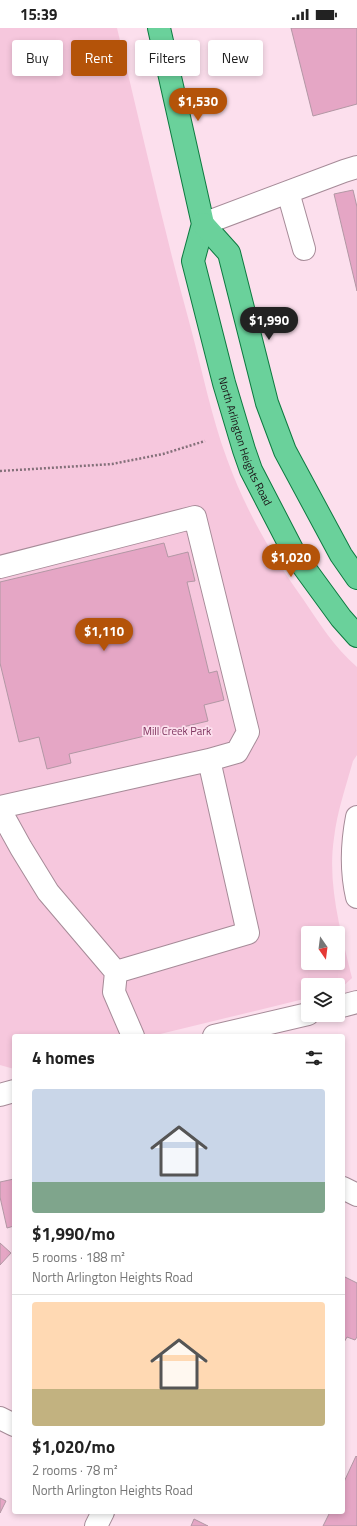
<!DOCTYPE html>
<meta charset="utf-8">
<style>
:root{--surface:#fff;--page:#f2f2f2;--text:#222;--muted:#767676;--line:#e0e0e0;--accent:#b45309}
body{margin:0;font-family:"Titillium Web",sans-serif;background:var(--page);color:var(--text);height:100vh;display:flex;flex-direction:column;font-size:15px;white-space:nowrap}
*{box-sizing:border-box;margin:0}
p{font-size:13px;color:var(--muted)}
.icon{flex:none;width:22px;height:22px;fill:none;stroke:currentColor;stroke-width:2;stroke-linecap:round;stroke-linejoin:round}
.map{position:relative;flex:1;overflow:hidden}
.panel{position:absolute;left:12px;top:1006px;width:333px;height:480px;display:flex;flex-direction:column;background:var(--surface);border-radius:4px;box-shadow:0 2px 6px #0003}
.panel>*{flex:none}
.guide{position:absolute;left:12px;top:12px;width:333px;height:36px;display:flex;gap:8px}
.needle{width:26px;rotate:166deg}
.buttons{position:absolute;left:301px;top:898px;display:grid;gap:8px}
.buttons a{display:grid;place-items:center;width:44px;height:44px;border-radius:4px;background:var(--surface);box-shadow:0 2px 6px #0003;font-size:20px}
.price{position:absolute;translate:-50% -34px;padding:0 9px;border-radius:14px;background:var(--accent);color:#fff;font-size:13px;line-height:26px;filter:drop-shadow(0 1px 2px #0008)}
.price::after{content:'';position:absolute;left:50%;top:24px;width:12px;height:9px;margin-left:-6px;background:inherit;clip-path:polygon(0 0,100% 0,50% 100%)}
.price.on{background:#222;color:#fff}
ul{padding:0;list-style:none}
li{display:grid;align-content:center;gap:8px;height:212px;padding:0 20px}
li+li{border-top:1px solid var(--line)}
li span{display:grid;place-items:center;height:124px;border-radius:4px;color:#555}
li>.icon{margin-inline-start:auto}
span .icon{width:72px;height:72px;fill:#fffc;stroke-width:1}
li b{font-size:17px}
h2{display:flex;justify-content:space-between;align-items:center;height:48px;padding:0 20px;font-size:17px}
.chip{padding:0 14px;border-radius:4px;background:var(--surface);box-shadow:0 2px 6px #0003;font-size:14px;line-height:36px}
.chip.on{background:var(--accent);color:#fff}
.status{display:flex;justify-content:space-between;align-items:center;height:28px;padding:0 20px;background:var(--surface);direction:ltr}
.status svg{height:11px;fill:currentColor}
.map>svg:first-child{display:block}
.green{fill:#f6c7dd;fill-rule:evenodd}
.building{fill:#e5a6c5;stroke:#b297a4}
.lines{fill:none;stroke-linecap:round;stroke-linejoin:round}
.minor-casing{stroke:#a68b98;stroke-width:24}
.major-casing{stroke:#0d7a40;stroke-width:24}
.path{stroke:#837079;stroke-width:2.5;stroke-dasharray:2 2;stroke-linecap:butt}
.minor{stroke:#fff;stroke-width:22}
.major{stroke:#6ad19b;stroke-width:22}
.labels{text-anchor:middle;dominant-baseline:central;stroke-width:3.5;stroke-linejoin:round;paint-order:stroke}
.street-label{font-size:11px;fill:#180f13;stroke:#fcdfed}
.park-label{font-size:11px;fill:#803660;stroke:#fcdfed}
</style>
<div class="status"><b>15:39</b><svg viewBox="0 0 49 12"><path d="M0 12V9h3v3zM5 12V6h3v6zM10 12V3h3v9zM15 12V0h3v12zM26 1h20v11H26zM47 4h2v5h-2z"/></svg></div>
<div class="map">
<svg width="357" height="1498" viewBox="0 0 357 1498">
<rect width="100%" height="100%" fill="#fcdfed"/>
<path class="green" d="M0,0h117c24,99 46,199 73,297 12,44 21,91 37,134 19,52 44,95 76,140 16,24 32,49 54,68v88l-4,6c-7,25 -16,51 -19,77 -7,47 7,94 18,140l-13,12 -1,-5h-30v13l-156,38h-138v33l-14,-4zM308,905h30v30h-30z"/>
<path class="building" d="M291,0h66v76l-44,12z
M353,162l4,17v84l-23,-97z
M164,515l4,14 20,-5 7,29 -8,1 22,91 8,-2 7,29 -20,5 4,16 -139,33 2,9 -24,6 -8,-32 -20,5 -19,-79v-81z
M14,1151v47l-7,2 -7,-31v-15z
M0,1215l11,10 -11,12z
M343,1248l14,7v54l-2,3 -8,-3 -4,7z
M356,1428l1,1v69h-34l7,-14h13v-28z
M0,1470l6,3 -6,12z
M194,1491l14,7h-17z"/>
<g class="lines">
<defs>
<path id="minor" d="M288,164l16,57
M203,196l141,-53 13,-4
M0,539l195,-50 53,215 -11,20 -28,8
M0,779l209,-47 39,173 -132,39
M0,782l21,38 27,44 68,80 -2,20 19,44
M357,789c-5,26 -6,54 0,80
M338,979l19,-5
M214,1008l94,-22
M0,1067l14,-4
M343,1160l14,7
M0,1390l14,7
M96,1498l7,-14"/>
<g id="major">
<path id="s1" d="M159,0l44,196 -10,37 31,122 20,67 7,20 44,85 46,63 16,18"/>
<path d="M203,196l26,29 38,150 18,48 56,104 16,23"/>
</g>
</defs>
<use href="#minor" class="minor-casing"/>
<use href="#major" class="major-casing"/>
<path class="path" d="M0,443l112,-7 51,-10 42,-13"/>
<use href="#minor" class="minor"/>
<use href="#major" class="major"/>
</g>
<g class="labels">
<g class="street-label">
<text stroke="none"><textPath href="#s1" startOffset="427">North Arlington Heights Road</textPath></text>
</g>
<g class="park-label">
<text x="177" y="703">Mill Creek Park</text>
</g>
</g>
</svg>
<div class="buttons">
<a><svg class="needle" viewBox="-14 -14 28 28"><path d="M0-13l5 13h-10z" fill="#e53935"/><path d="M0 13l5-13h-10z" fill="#767676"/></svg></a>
<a><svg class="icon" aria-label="layers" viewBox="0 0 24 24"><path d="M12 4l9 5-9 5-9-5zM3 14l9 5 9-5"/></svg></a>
</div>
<b class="price" style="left:198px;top:94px">$1,530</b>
<b class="price on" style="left:269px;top:313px">$1,990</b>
<b class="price" style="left:291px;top:550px">$1,020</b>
<b class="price" style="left:104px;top:624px">$1,110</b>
<div class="guide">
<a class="chip">Buy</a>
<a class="chip on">Rent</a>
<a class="chip">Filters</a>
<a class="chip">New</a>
</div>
<section class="panel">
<h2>4 homes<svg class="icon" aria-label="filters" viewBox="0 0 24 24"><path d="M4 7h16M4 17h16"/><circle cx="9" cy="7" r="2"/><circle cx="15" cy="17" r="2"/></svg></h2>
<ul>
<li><span style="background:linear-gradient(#c9d6e8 75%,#7fa58c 0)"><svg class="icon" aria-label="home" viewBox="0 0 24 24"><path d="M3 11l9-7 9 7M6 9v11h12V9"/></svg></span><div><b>$1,990/mo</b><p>5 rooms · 188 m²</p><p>North Arlington Heights Road</p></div></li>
<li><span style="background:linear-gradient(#ffd9b3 70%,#c2b280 0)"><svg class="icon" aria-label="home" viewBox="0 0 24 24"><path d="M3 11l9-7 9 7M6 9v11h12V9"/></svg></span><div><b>$1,020/mo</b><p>2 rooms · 78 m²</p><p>North Arlington Heights Road</p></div></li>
</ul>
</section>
</div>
